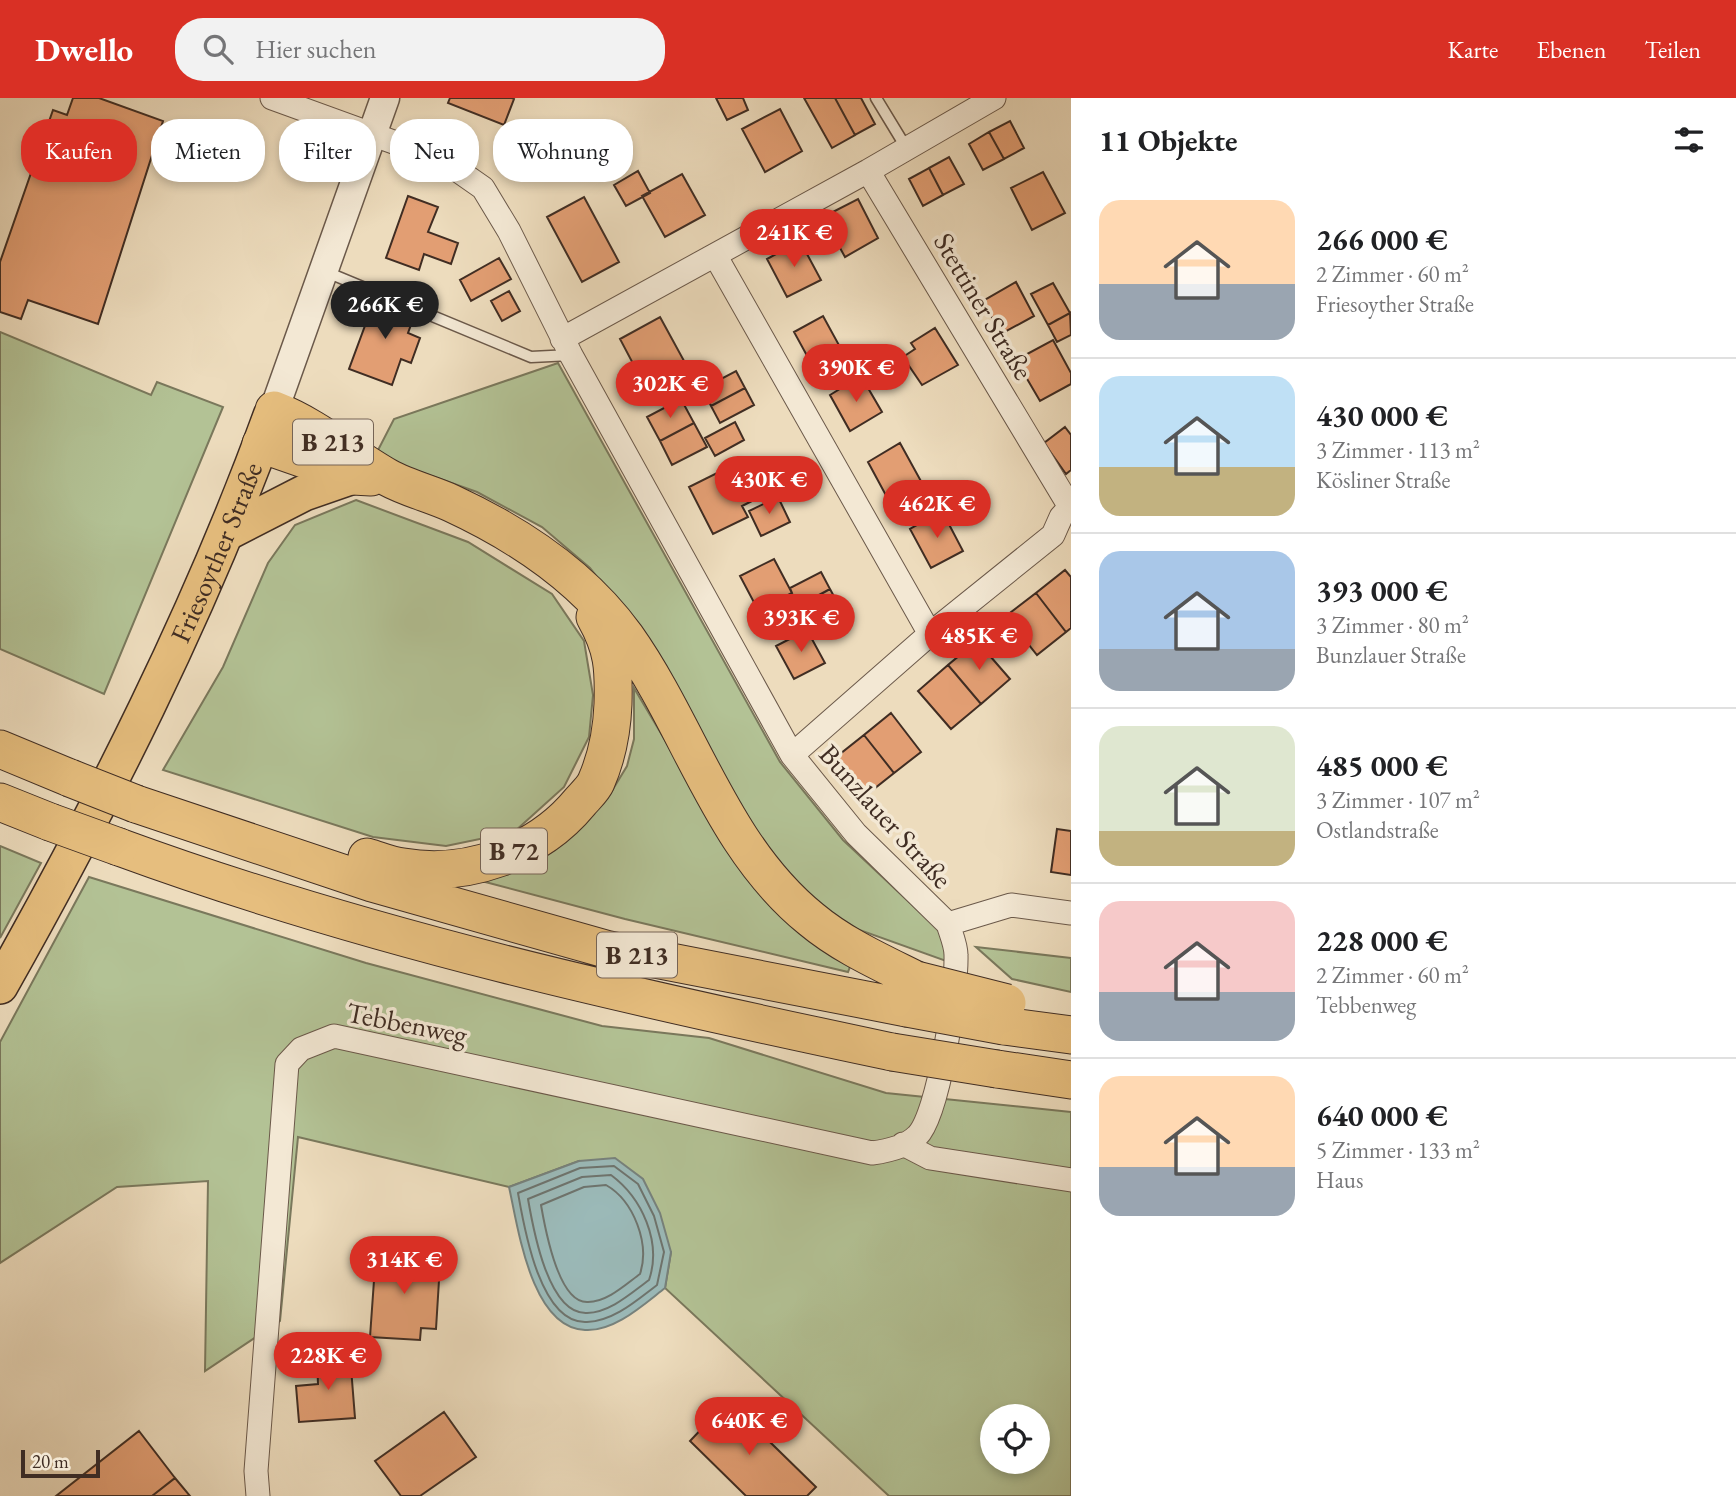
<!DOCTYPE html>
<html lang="de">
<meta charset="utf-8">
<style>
:root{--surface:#fff;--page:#f2f2f2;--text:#202124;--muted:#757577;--line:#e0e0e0;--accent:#d93025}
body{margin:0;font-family:"EB Garamond",serif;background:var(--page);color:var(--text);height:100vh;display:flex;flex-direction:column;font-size:26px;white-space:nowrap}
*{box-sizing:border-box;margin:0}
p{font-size:23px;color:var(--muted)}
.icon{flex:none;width:38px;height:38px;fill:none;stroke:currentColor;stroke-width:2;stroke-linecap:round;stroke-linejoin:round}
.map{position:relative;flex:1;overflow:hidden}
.side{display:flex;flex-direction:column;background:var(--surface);width:665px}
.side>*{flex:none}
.hud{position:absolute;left:21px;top:21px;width:665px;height:63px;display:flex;gap:14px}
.fabs{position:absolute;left:980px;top:1306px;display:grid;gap:14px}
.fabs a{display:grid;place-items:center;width:70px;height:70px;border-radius:50%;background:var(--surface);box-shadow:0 4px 10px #0003;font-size:35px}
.scale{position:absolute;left:21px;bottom:18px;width:79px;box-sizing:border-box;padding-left:7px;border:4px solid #402d23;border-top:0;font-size:19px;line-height:24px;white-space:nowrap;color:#402d23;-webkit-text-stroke:5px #f3e8d4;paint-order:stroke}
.price{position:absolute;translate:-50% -60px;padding:0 16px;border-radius:24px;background:var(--accent);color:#fff;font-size:23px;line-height:46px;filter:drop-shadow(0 2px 4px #0008)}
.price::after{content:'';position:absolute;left:50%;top:42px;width:21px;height:16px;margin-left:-10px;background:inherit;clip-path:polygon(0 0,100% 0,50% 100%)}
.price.current{background:#222;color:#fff}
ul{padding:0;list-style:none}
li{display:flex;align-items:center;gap:21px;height:175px;padding:0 28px}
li+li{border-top:2px solid var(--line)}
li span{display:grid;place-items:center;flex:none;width:196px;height:140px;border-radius:21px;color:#555}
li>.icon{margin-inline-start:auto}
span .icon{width:84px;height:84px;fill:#fffc;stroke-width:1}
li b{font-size:30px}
h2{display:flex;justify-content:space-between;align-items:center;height:84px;padding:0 28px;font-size:30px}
.chip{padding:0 24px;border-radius:28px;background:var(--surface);box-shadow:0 4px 10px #0003;font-size:24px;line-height:63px}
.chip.current{background:var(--accent);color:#fff}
header{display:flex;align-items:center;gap:42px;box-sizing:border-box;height:98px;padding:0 35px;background:var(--accent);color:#fff}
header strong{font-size:33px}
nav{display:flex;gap:38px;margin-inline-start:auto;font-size:24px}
.search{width:490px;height:63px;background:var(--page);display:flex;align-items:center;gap:18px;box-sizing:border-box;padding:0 24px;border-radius:28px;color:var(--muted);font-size:26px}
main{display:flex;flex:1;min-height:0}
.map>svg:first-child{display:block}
.green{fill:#b3c295;stroke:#7a785c;stroke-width:2;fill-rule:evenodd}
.water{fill:#9bbab9;stroke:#77827d;stroke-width:2}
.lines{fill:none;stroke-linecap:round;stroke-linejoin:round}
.shore{stroke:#6e746e;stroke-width:2}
.building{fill:#e29e73;stroke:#402d23;stroke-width:2}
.service-casing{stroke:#6b594a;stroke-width:13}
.minor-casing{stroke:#6b594a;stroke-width:25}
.tertiary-casing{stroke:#6b594a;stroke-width:31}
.primary-casing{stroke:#402d23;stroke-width:38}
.trunk-casing{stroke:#402d23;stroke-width:39}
.service{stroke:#f3e8d4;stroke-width:10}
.minor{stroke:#f3e8d4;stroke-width:23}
.tertiary{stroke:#f3e8d4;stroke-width:28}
.primary{stroke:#e6be7e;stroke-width:35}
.trunk{stroke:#e6be7e;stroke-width:37}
.trunk-bridge-casing{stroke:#402d23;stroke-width:39;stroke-linecap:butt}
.trunk-bridge{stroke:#e6be7e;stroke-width:37}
.labels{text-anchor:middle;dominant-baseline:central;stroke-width:7;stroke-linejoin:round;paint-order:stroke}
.shield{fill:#f3e8d4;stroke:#766558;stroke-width:2}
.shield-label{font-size:26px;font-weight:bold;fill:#402d23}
.street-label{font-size:28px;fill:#402d23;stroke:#f3e8d4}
</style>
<header>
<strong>Dwello</strong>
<div class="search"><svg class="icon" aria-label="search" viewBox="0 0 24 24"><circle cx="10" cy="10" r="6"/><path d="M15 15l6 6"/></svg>Hier suchen</div>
<nav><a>Karte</a><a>Ebenen</a><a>Teilen</a></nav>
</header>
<main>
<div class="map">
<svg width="1071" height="1398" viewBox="0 0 1071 1398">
<rect width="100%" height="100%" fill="#eddcbd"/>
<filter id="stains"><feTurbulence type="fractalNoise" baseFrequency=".00286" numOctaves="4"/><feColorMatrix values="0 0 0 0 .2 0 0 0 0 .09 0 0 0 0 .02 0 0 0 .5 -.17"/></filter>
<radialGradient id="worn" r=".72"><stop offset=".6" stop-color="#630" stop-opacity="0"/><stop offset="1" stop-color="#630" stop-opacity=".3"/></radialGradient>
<path class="green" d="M0,234l151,63 6,-13 66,25 -119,287 -104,-45z
M558,265l222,399 63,78 95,89 9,25 -1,7 -120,-43 -71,-74 -121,-220 -44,-56 -48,-41 -65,-35 -102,-36 19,-37z
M356,402l112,42 84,52 32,47 9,54 -4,42 -25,50 -50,45 -68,14 -73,-9 -210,-67 60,-103 45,-104 27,-38z
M634,590l113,190 28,27 76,59 -3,8 -223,-53 -151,-40 136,-85 17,-28 7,-27z
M0,748l41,17 -41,75z
M89,779l277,86 236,63 107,12 177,55 185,19v384h-182l-224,-208 6,-36 -92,-91 -70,26 -211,-50 -18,184 -75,50 3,-190 -91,6 -117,76v-221zM992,1318h46v45h-46z
M976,849l95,11v34l-59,-13z"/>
<path class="water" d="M615,1060l28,21 17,34 11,39 -6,36c-22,17 -51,44 -80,42 -54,-2 -67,-103 -76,-143l70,-26z"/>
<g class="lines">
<path class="shore" d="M614,1068l24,18 16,32 10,36 -7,33c-20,15 -43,36 -70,37 -47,3 -63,-95 -69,-129l62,-25z
M611,1077c31,23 51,67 38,105 -18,13 -38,32 -62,33 -39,2 -54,-85 -59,-114l54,-22z
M606,1087c28,16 44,59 34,89 -15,11 -33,28 -52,28 -30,2 -43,-74 -47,-97l43,-18z"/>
</g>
<path class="building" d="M73,0h26l64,23 -65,203 -70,-24 -7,19 -21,-7v-50l53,-152 14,5z
M450,0h62l2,1 -10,26 -56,-22z
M716,0h27l5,12 -21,10z
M804,0h31l20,37 -23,13z
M835,0h26l14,26 -20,11z
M780,11l22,42 -37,21 -23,-43z
M1010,23l14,27 -20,11 -15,-27z
M989,34l15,27 -21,11 -14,-26z
M569,48l10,19 -18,11 -10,-20z
M949,59l15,27 -21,11 -14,-27z
M929,70l14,27 -20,11 -14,-27z
M638,73l12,22 -24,13 -12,-21z
M1043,74l22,41 -33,17 -21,-42z
M682,76l23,41 -40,22 -23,-41z
M408,98l30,11 -10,25 30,11 -7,21 -27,-10 -5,16 -33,-12z
M584,99l35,65 -37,20 -35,-65z
M858,101l20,39 -33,19 -22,-40z
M800,143l21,39 -34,17 -20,-38z
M499,160l12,21 -40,22 -11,-21z
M1016,184l18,34 -33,18 -18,-33z
M1053,185l17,30 -22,12 -17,-31z
M509,193l11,20 -18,10 -11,-20z
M376,198l40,15 -8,22 12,5 -9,25 -10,-4 -9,26 -43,-16z
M1070,215l1,22 -14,7 -9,-17z
M823,218l17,31 -29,16 -17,-31z
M660,219l29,53 -41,22 -28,-53z
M935,230l23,37 -36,20 -19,-28 12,-8 -4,-6z
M1053,242l18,33v11l-31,17 -24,-41z
M736,273l9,17 -34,18 -9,-17z
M861,278l21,36 -32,19 -20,-36z
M745,290l9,17 -34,18 -9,-17z
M681,301l13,24 -34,18 -13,-24z
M735,324l9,18 -29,16 -10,-18z
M694,325l13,24 -35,18 -12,-24z
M1065,329l6,8v35l-5,4 -22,-31z
M900,345l22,40 -33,18 -21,-39z
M723,372l8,16 17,-9 10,21 -16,8 6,11 -35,17 -24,-47z
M778,399l12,25 -29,14 -12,-25z
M942,413l21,40 -32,17 -21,-39z
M774,461l18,34 -34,17 -18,-34z
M1065,472l6,7v51l-5,4 -30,-39z
M821,474l9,17 -57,31 -7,-14 26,-13 -2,-5z
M830,491l15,28 -35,18 -3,-5 -3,1 -12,-21z
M1036,495l30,39 -29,23 -31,-39z
M807,532l18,33 -31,16 -18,-33z
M977,543l33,38 -29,25 -33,-39z
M948,567l33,39 -30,25 -33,-38z
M891,615l30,39 -27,21 -30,-38z
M864,637l30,38 -29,23 -30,-38z
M1057,731l14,2v44l-20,-3z
M376,1154l50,4 -1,7 15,1 -4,65 -15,-1 -1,12 -50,-3z
M350,1257l5,63 -56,4 -3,-36 22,-2 -1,-27z
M728,1303l88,86 -9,9h-61l-56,-55z
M444,1314l32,45 -56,39h-19l-26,-35z
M139,1333l36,47 -23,18h-96z
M175,1380l15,18h-38z"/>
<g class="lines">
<defs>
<path id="service" d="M876,0l31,51
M324,173l207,86 40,-2"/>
<path id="minor" d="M272,0l171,62 40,28 26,43 62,124 221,400 64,79 92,90
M868,73l202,336
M715,157l215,379
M562,241l306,-168 126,-73
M792,657l138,-121 123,-99 8,-18 10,-11
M948,826l63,-19 60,8
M903,1046l27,14 141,22
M258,1398l-2,-25 31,-407 14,-15 33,-13 538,117c15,-2 34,-6 45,-17 22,-21 40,-147 39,-181 0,-10 -5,-21 -8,-31"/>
<path id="tertiary" d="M274,312l111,-312"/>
<g id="primary">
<path d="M228,434l76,-39 49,-17"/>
<path id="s1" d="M0,888c103,-183 199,-372 271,-570"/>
</g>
<path id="trunk" d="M274,312c41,16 75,45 113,67 20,11 44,17 64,26 67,31 131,73 175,134 65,92 95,209 185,282 31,26 69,43 105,61
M261,346l92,32 18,1
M0,651l70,29
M0,704l50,20
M136,706l236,79 237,67 298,58
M119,749c251,92 512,150 773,205
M367,759c11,3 24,9 36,10 64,11 135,-14 177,-65 5,-6 13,-13 16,-20 11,-25 16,-51 17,-78 1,-36 0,-55 -18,-87
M1004,928l67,9
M997,971l74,11"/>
</defs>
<use href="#service" class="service-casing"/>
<use href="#minor" class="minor-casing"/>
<use href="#tertiary" class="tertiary-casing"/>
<use href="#primary" class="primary-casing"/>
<use href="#trunk" class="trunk-casing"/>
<use href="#service" class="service"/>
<use href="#minor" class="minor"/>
<use href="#tertiary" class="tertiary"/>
<use href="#primary" class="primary"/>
<use href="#trunk" class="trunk"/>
<defs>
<path id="trunk-bridge" d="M70,680l66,26
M50,724l69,25
M916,882l91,23
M907,910l97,18
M892,954l105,17"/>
</defs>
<use href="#trunk-bridge" class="trunk-bridge-casing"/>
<use href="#trunk-bridge" class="trunk-bridge"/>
</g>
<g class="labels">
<g class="shield">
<rect x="293" y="321.5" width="80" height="45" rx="5"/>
<rect x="481" y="730.5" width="66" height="45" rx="5"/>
<rect x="597" y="834.5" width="80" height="45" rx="5"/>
</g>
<g class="shield-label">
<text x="333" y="344">B 213</text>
<text x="514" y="753">B 72</text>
<text x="637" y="857">B 213</text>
</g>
<g class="street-label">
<text transform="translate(984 208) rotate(59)">Stettiner Straße</text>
<text stroke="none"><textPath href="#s1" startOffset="485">Friesoyther Straße</textPath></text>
<text transform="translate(886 718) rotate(48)">Bunzlauer Straße</text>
<text transform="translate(407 925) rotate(11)">Tebbenweg</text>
</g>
</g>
<rect width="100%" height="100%" filter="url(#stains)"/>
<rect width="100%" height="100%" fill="url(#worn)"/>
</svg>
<div class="fabs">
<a><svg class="icon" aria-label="locate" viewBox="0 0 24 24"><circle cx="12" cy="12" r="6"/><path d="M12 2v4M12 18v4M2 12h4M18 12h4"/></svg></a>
</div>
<div class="scale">20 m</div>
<b class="price" style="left:794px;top:171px">241K €</b>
<b class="price current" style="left:385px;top:243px">266K €</b>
<b class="price" style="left:856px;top:306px">390K €</b>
<b class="price" style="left:670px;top:322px">302K €</b>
<b class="price" style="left:769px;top:418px">430K €</b>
<b class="price" style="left:937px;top:442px">462K €</b>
<b class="price" style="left:801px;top:556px">393K €</b>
<b class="price" style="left:979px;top:574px">485K €</b>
<b class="price" style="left:404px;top:1198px">314K €</b>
<b class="price" style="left:328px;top:1294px">228K €</b>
<b class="price" style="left:749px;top:1359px">640K €</b>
<div class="hud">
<a class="chip current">Kaufen</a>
<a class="chip">Mieten</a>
<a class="chip">Filter</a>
<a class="chip">Neu</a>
<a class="chip">Wohnung</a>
</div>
</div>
<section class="side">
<h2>11 Objekte<svg class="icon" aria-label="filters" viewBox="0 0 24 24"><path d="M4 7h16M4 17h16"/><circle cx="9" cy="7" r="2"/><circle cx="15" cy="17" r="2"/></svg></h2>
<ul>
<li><span style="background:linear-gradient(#ffd9b3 60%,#9aa5b1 0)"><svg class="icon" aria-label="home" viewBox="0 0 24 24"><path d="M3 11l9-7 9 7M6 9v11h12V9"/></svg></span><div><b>266 000 €</b><p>2 Zimmer · 60 m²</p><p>Friesoyther Straße</p></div></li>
<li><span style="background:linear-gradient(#bfe0f5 65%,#c2b280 0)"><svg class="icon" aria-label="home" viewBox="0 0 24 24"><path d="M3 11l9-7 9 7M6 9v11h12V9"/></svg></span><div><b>430 000 €</b><p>3 Zimmer · 113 m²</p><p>Kösliner Straße</p></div></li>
<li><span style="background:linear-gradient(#a9c7e8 70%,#9aa5b1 0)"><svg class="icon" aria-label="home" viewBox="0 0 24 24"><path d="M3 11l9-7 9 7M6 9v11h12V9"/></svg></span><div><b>393 000 €</b><p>3 Zimmer · 80 m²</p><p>Bunzlauer Straße</p></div></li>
<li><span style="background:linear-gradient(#dfe7d0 75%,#c2b280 0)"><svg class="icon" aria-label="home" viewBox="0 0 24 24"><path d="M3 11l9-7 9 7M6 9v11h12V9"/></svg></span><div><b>485 000 €</b><p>3 Zimmer · 107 m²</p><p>Ostlandstraße</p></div></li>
<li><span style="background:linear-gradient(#f6c9c9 65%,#9aa5b1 0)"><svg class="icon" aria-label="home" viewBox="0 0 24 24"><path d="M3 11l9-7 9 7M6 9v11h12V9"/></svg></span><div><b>228 000 €</b><p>2 Zimmer · 60 m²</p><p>Tebbenweg</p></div></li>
<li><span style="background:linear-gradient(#ffd9b3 65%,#9aa5b1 0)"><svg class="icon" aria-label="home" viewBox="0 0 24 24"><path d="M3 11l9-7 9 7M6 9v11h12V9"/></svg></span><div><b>640 000 €</b><p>5 Zimmer · 133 m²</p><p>Haus</p></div></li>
</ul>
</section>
</main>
